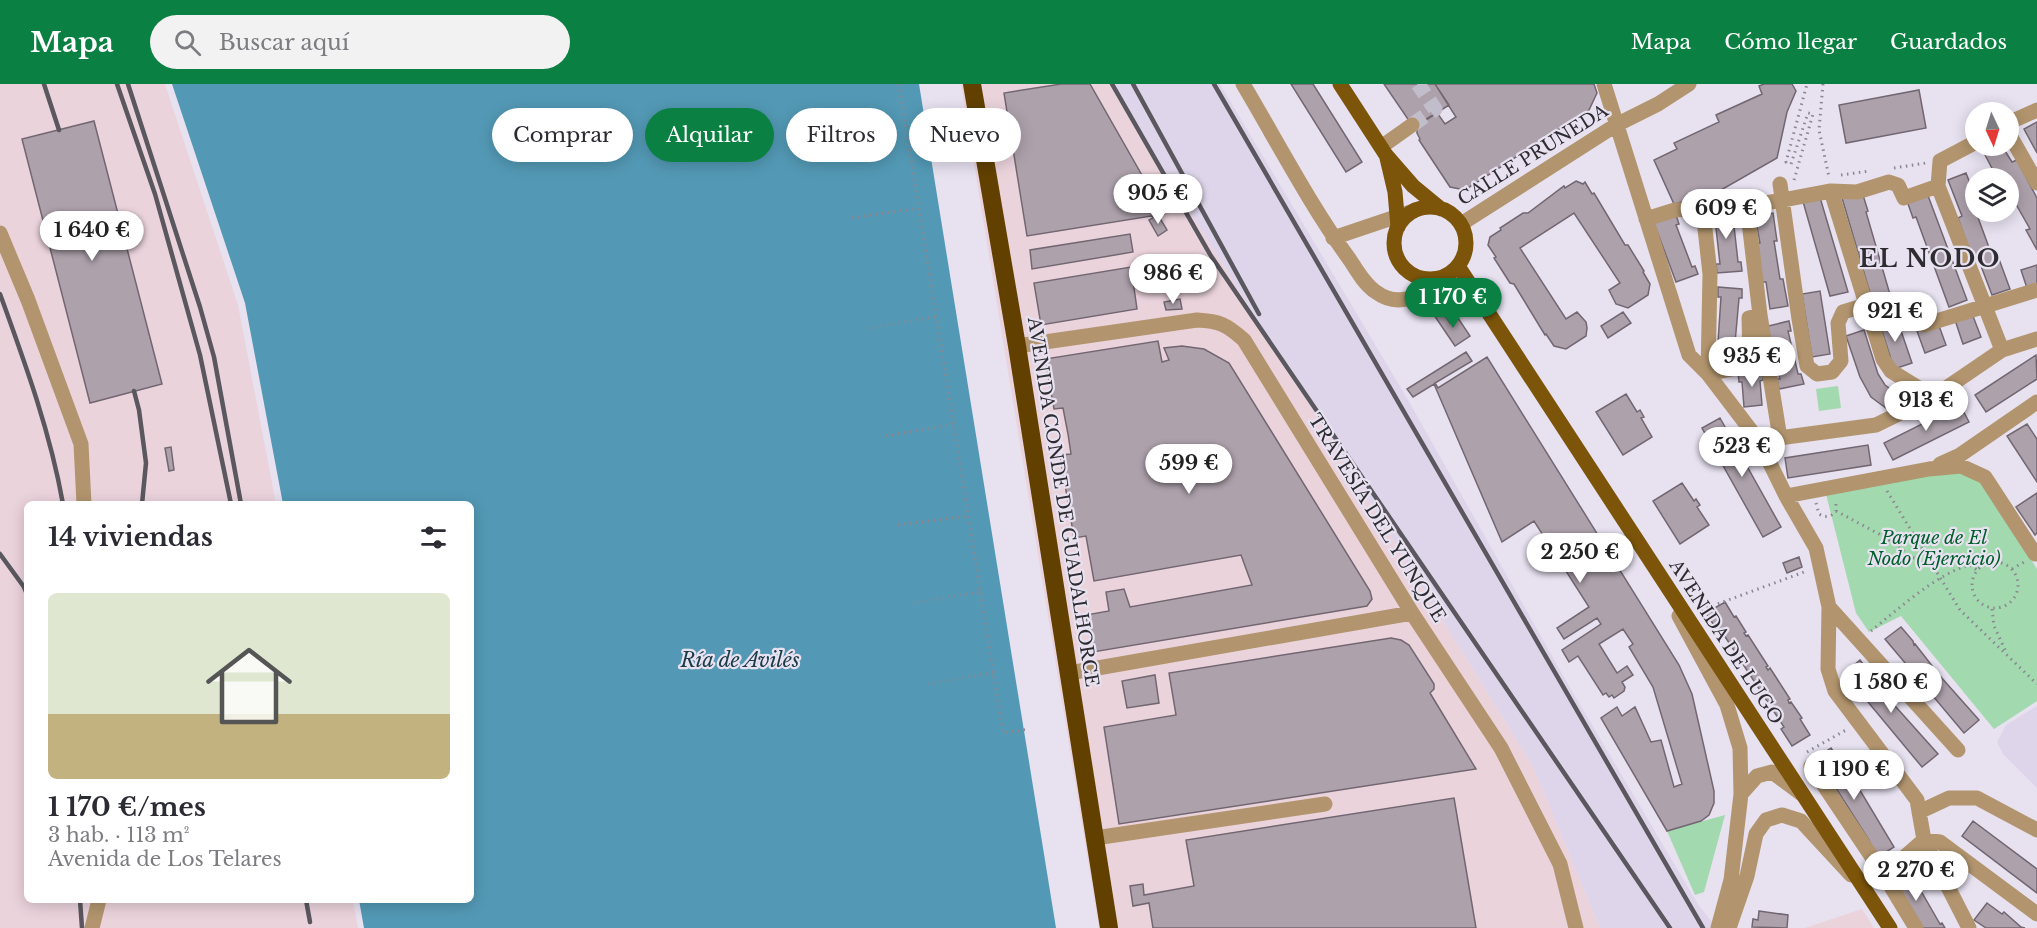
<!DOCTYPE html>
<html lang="es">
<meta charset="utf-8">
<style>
:root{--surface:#fff;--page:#f2f2f3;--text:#2b2b33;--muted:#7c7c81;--accent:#0b8043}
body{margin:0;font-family:"Libre Baskerville",serif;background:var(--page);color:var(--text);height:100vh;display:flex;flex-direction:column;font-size:22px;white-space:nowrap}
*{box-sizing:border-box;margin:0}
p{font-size:20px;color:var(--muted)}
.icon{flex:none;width:33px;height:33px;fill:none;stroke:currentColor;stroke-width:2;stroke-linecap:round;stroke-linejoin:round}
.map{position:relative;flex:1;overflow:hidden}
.drawer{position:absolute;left:24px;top:417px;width:450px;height:402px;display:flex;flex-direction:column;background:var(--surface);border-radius:9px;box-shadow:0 3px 15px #0003}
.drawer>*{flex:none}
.top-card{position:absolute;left:492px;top:24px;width:570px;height:54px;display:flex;gap:12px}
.needle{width:39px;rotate:176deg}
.controls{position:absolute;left:1965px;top:18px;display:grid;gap:12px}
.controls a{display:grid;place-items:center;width:54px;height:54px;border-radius:50%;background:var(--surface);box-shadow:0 3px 15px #0003;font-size:30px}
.price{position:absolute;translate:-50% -51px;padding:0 14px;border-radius:21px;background:#fff;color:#222;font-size:20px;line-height:39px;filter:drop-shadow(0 2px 3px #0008)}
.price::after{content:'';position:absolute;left:50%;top:36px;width:18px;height:14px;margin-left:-9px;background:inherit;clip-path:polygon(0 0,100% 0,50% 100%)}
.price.active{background:var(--accent);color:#fff}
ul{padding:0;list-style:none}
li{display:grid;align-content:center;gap:12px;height:318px;padding:0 24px}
li span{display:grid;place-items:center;height:186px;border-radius:9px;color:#555}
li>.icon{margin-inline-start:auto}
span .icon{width:108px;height:108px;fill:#fffc;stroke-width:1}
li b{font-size:26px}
h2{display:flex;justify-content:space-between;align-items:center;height:72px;padding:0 24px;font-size:26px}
.chip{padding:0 21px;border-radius:27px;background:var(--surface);box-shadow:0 3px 15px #0003;font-size:21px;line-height:54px}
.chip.active{background:var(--accent);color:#fff}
header{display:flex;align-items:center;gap:36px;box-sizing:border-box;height:84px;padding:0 30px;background:var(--accent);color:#fff}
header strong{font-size:28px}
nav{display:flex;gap:33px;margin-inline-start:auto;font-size:21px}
.search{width:420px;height:54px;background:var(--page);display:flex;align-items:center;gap:15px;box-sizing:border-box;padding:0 21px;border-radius:33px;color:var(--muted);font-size:22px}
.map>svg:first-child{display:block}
.industrial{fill:#ebd3dc}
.built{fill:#ded5ea}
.green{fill:#a2d9af}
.water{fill:#5399b5}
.building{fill:#ada1ac;stroke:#726771;stroke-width:1.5}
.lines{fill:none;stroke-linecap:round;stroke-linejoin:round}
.minor-tunnel{stroke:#c2bdca;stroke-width:15;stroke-dasharray:15 8;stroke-linecap:butt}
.path{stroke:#8b8791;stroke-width:3;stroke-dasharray:1.5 4.5;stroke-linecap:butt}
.minor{stroke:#b2956e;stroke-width:15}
.major{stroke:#7c550b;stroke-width:15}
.highway{stroke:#624100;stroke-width:18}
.rail{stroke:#5a575f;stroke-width:4.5}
.labels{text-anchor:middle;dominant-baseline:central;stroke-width:4.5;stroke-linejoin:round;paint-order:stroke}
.street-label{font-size:18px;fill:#2e2c31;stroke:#e7e1f0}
.park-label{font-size:18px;font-style:italic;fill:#005e2c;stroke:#e7e1f0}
.water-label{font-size:20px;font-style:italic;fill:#1a3b48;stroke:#e7e1f0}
.district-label{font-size:24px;font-weight:bold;letter-spacing:1.5px;fill:#2e2c31;stroke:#e7e1f0}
</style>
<header>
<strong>Mapa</strong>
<div class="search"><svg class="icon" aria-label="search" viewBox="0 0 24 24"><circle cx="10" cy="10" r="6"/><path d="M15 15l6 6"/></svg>Buscar aquí</div>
<nav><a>Mapa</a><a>Cómo llegar</a><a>Guardados</a></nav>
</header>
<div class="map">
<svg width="2037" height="844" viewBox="0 0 2037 844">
<rect width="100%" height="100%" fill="#e7e1f0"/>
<path class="industrial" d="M0,0h165l73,221 38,199h-249v396h326l5,28h-358z
M961,0h150l422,682 67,162h-501z
M1862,825l12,19h-70h1z"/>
<path class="built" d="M1111,0h109l188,316 157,279 134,227 18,22h-117l-67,-162z
M2037,622v82l-34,-34 -6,-12 9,-17z"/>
<path class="green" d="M1838,302l3,22 -22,3 -3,-22z
M1960,386l22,10 55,89v132l-43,28 -93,-113 -32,16 -13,-19 -30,-119z
M1725,731l-21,77 -9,3 -28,-64z"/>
<path class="water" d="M172,0h747l137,844h-692l-5,-28h112v-396h-188l-38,-201z"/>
<path class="building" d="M1061,0h29l74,130 -137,22 -23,-143z
M1291,0h22l49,78 -16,10z
M1384,0h51l14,21 -35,23z
M1435,0h159l3,9 -8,17 -124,80 -15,-3 -31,-47 1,-1 -3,-6v-8l14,-9 7,-2 7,10 11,-7z
M1764,0h28l4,7 -9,21 -10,46 -63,36 -40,10 -20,-44 23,-11 -3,-6 45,-21 -3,-7 46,-21 -3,-8z
M1919,6l7,38 -80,15 -7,-38z
M94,37l68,263 -72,19 -68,-264z
M2037,38v31l-13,-24z
M1992,62h10l10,16 5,-2 20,38v52l-11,-20 4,-1 -22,-39v-12h-6l-4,-8 -4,2 -11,-21z
M1966,89l10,26v13l15,41 5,-2 14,38 -18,6 -14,-37 -5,2 -15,-42 4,-2 -14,-36z
M1576,97l7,3 2,-2 7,12 2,-1 31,52h3l16,26 -1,1 7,12 -2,11 -20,13 -12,-4 -7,-14 11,-7 -46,-70 -54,35 46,71 11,-7 9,10 1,6 -1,8 -20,13 -12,-3 -8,-12 -1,1 -31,-51 -4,-1 -16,-25 2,-1 -8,-12 2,-8 11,-7 -1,-2 23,-15h5l36,-27 1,2z
M1862,108l6,19 -2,1 25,86 -18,5 -31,-105z
M1927,109l40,107 -18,7 -33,-90 -3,1 -6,-17z
M1819,110l29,98 -18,4 -28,-98z
M1735,123l1,9 -3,1 5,45h3l1,9 -25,2 -1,-9h4l-5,-45h-3l-1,-9z
M1773,129l4,28h-3l6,38h3l5,27 -18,3 -4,-27h-4l-6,-38 4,-1 -5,-27z
M1158,131l9,15 -9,6 -9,-16z
M1676,131l3,9 -3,1 16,42 3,-1 3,8 -22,8 -22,-59z
M1130,150l3,18 -101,17 -2,-19z
M2037,181v20l-10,3 -6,-18z
M1131,183l6,42 -96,16 -7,-42z
M1718,203l24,2v9h-3l-4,45h4l-1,9 -24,-2v-8h4l3,-45h-3z
M1820,207l10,63 -18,3 -10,-63z
M1180,215l2,10 -16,1 -2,-8z
M1442,227l8,12 8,-5 12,18 -15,10 -21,-31z
M1971,227l10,26 -18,7 -9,-27z
M1623,228l8,11 -23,15 -7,-12z
M1896,232l16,47 -18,6 -15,-48z
M1789,237l2,10h-3l10,43h3l3,10 -25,5 -2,-10h3l-11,-43 -5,-9z
M1938,239l8,22 -21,8 -8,-22z
M1864,246l14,44 7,11 19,14 -10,15 -23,-17 -11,-20 -14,-41z
M1158,257l4,21 7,-2 -5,-12 18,-2 22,3 25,14 141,228 2,8 -5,7 -274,46 -7,-37 23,-4 -3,-19 18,-3 6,18 122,-22 -11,-30 -147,26 -8,-45 -12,2 -14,-83 11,-1 -3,-20 -5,-26 -9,1 -9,-50z
M1466,268l6,9 -37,22 3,5 49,-31 192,308 13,29 22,97v12l-5,12 -8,6 -34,10 -66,-113 16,-11 5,9 13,-9 16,35 10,-2 13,47 8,-3 -29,-97 -24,-40 4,-3 -10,-15 -24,15 18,29 10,-7 6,9 -11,7 3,5 -1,4 -10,7 -2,-3 -3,2 -3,-4 -3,2 -25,-39 -9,6 -7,-12 39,-26 -4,-6 -33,21 -7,-11 32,-21 -55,-86 -32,21 -68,-158 -21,13 -6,-8z
M2036,271l1,24 -51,33 -11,-17z
M1763,287v9l-3,1 2,24 -18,2 -2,-25h-3l-1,-9z
M1626,310l11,18 3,-2 4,7 -3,1 11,19 -29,18 -27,-43z
M1960,321l9,17 -76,38 -9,-17z
M1720,334l61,109 -18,10 -61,-109z
M2027,340l10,15v43l-30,-46z
M1868,361l3,20 -83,13 -3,-20z
M171,363l3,23 -5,1 -4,-23z
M1682,399l12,18 2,-2 4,6 -3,2 12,18 -29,19 -27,-43z
M2037,409v40l-2,2 -19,-28z
M1799,473l3,10 -15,6 -4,-10z
M1725,518l9,15 2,-1 10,16 -2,1 2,3 2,-1 20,31 -2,1 2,3 2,-2 20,31 -2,1 1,3 2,-1 11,16 -2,1 10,16 -18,11 -11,-17 3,-2 -64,-98 -3,1 -11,-17z
M1901,543l12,14 1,4 1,-1 25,32 39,44 -15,13 -79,-94z
M1391,554l10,2 8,5 25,39v5l-4,4 46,76 -357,55 -15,-97 72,-12 -7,-42z
M1860,576l12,15 -1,2 3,1 22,29 42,47 -16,13 -78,-94z
M1155,591l4,28 -32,5 -5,-27z
M1831,664l10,16 2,-2 10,17 -2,1 2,3 2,-1 39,65 -17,11 -8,-18 -42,-66 -4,2 -10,-16z
M1454,714l22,130h-323l-4,-25 -16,3 -3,-20 13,-2 1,11 50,-9 -8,-46z
M1973,737l64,48v24l-75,-57z
M1908,787l11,17 -2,1 4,2 19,33 2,-1 3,5h-23l-31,-46z
M1987,819l15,11 2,-2 17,15 4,1h-39l-12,-8z
M1759,827l29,4 -1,13 -35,-1 1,-8 5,1z"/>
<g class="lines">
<path class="minor-tunnel" d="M1412,41l23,-16 -17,-25"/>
<path class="path" d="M899,0l104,649 26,-4
M1823,0l-4,46 10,47
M1894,84l32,-5
M1841,91l29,-4
M1794,96l19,-66 -5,-1 -17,51 -5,-2 21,-78
M852,134l66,-10
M869,244l67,-11
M886,352l67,-12
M1887,407l73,119 77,74
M1816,419l3,11c7,4 12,3 17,-3v-9
M1836,427l43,23 35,24 15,1
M898,441l70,-9
M1972 501a23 23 0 1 1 46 0a23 23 0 1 1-46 0Z
M2012,485l12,-7
M913,519l66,-11
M1992,525l2,17 12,26
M1701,526l106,-39
M1871,547c26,-21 68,-59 99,-66l7,5
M927,600l66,-11
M1807,668l39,-22"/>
<path class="minor" d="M1243,0c35,59 67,121 107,176 7,11 15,25 26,32 20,15 46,7 59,-13
M1604,0l85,271 19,19 51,67 27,55 30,52 13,59 -1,62 7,22 82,109 7,40 45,88
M2008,39l29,-13
M2008,48l29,51
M1976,58l-36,19 -2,25 64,164
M1381,63l31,-22
M1780,100l19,135 8,47 10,8 15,-2 9,-11 -3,-38 5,-11 23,-7
M1831,107l52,168 8,12 42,26
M1702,118l8,72 -2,100 33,-7 9,-9 -1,-40 11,-3 20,123
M1747,121l13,110
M1646,135l29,-9 80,-5 76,-14 26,1 32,-10 9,3 6,13 34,-12
M1461,140l155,-99 42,-21 31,-20
M0,149l28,67 53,144 3,60
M1333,154l83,-28
M1870,235l45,-16 9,22 113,-35
M1017,262l180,-26c23,1 30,5 47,20l168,273 89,135 59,116 16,64
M1771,355l105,-14 57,-28 69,-47 35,-11
M1940,380l20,-9 77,-53
M1786,412l143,-27 32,-3 24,11 50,77 2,-1
M1829,523l129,143
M1679,532l48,89 13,43 1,46 -10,86 -13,48
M1069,589l343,-60
M1811,682l73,109 32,53
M1741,710l16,-18 15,-4 31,23
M1919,728l30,-14h28l60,32
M1095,754l230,-34
M1884,791l40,-35 16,2 97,72
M92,844l7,-28
M1729,844l18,-52 9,-42 10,-14 16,-5 19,6 50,54"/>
<path class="major" d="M1340,0l46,71 27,31 28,23
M1387,74l8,34 3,35
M1394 159a36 36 0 1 1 72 0a36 36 0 1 1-72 0Z
M1458,182l432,662
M1435,195l48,29"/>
<path class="highway" d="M972,0l45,262 92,582"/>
<path class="rail" d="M44,0l15,46
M117,0l38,110 45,161 31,149
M128,0l72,223 14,50 27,147
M1112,0l99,172 459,672
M1133,0l126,230
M1214,0l489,844
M0,210c25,69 50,137 63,210
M134,307l5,19 7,53 -4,41
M0,470l24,33 3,7
M80,816l2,28
M306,816l4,22"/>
</g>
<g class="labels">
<g class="street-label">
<text transform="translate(1533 71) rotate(-32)">CALLE PRUNEDA</text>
<text transform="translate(1063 418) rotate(81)">AVENIDA CONDE DE GUADALHORCE</text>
<text transform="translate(1377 434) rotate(58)">TRAVESÍA DEL YUNQUE</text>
<text transform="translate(1726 558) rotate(57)">AVENIDA DE LUGO</text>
</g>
<g class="park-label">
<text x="1934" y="454">Parque de El<tspan x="1934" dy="21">Nodo (Ejercicio)</tspan></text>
</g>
<g class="water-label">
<text x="740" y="576">Ría de Avilés</text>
</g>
<g class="district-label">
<text x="1930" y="174">EL NODO</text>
</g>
</g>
</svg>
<div class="controls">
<a><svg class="needle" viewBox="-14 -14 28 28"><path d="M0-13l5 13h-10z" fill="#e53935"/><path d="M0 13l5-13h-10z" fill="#7c7c81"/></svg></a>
<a><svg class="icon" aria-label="layers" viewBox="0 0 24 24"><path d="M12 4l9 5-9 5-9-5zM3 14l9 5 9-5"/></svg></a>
</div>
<b class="price" style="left:1158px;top:141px">905 €</b>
<b class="price" style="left:1726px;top:156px">609 €</b>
<b class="price" style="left:92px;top:178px">1 640 €</b>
<b class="price" style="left:1173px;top:221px">986 €</b>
<b class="price active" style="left:1453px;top:245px">1 170 €</b>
<b class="price" style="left:1895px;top:259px">921 €</b>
<b class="price" style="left:1752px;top:304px">935 €</b>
<b class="price" style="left:1926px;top:348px">913 €</b>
<b class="price" style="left:1742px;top:394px">523 €</b>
<b class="price" style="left:1189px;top:411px">599 €</b>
<b class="price" style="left:1580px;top:500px">2 250 €</b>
<b class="price" style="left:1891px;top:630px">1 580 €</b>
<b class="price" style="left:1854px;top:717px">1 190 €</b>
<b class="price" style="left:1916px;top:818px">2 270 €</b>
<div class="top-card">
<a class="chip">Comprar</a>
<a class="chip active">Alquilar</a>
<a class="chip">Filtros</a>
<a class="chip">Nuevo</a>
</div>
<section class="drawer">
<h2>14 viviendas<svg class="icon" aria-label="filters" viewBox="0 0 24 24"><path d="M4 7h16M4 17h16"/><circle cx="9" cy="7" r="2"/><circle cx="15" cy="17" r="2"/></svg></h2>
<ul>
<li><span style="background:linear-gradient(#dfe7d0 65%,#c2b280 0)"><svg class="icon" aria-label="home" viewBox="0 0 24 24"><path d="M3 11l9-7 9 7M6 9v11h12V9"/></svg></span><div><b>1 170 €/mes</b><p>3 hab. · 113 m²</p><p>Avenida de Los Telares</p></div></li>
</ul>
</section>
</div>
